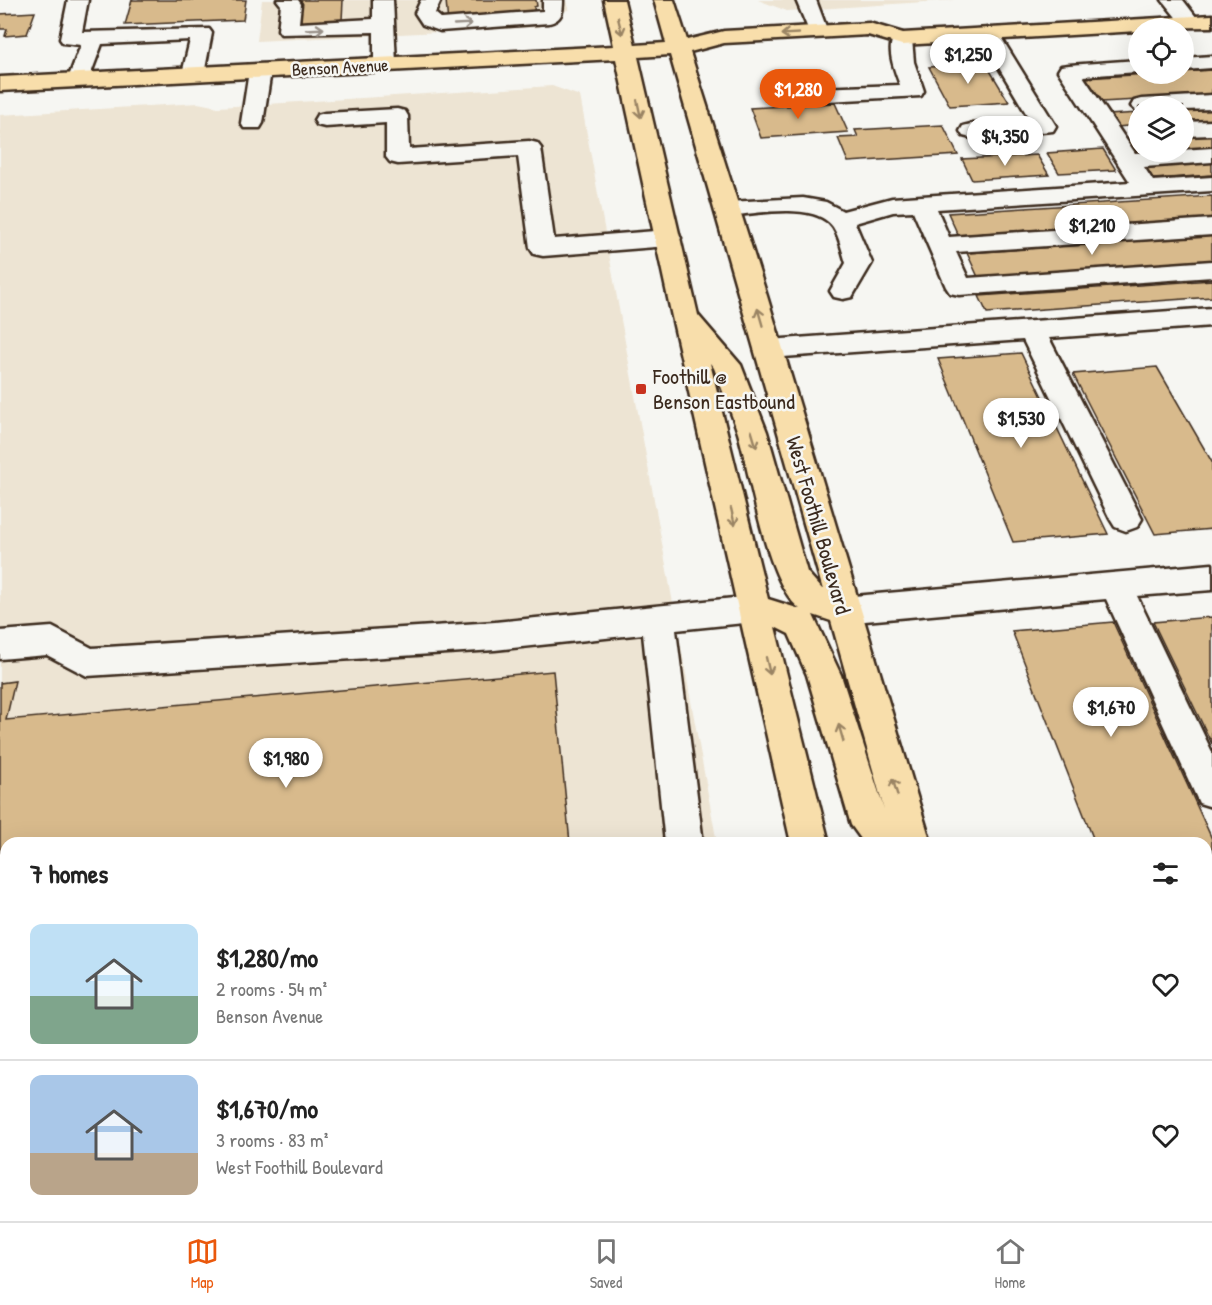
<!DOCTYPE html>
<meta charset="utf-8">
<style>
:root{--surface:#fff;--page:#f6f6f6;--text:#222;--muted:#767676;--line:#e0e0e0;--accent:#ea580c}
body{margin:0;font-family:"Patrick Hand",sans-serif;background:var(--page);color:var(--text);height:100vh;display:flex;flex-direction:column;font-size:22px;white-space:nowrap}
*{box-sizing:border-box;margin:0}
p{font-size:20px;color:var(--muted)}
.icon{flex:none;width:33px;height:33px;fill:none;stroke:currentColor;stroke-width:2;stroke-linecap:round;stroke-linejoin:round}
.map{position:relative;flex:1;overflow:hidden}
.sheet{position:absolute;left:0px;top:837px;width:1212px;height:384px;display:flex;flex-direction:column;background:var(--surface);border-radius:18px 18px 0 0;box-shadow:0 6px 24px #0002}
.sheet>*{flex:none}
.tools{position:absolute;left:1128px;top:18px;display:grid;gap:12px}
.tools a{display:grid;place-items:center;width:66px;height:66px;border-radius:50%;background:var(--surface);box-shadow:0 6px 24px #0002;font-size:30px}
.price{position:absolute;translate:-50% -51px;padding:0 14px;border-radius:21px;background:#fff;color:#222;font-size:20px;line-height:39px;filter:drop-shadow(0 2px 3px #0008)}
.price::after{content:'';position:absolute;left:50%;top:36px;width:18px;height:14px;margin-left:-9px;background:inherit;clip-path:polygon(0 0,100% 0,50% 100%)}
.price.on{background:var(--accent);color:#fff}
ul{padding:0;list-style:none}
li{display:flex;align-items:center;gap:18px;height:150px;padding:0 30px}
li+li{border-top:2px solid var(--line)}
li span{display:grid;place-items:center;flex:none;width:168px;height:120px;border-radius:12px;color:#555}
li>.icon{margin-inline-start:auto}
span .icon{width:72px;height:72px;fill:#fffc;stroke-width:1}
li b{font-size:26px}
h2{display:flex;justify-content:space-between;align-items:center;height:72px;padding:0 30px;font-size:26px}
.tab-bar{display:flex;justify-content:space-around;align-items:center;height:84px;border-top:2px solid var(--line);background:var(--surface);font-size:16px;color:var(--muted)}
.tab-bar a{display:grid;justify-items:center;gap:3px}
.tab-bar .on{color:var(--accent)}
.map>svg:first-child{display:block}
.built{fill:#ede4d3}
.building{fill:#d8ba8c;stroke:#3b2a1e;stroke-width:1.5}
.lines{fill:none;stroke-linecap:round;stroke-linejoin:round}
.minor-casing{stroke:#3b2a1e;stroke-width:5}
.major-casing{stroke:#3b2a1e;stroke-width:5}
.minor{fill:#f6f6f2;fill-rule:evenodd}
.major{fill:#f8deab;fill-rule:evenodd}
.oneway{stroke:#989088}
.oneway2{stroke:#9a8464}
.poi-dot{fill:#c8321e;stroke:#f6f6f2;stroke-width:2}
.labels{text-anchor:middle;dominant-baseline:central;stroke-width:5;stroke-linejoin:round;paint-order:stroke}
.far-street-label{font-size:18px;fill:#3b2a1e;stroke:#f6f6f2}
.poi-label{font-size:22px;fill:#3b2a1e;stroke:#f6f6f2;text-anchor:start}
.street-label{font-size:22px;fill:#3b2a1e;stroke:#f6f6f2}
</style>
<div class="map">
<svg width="1212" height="1221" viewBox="0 0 1212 1221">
<rect width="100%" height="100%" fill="#f6f6f2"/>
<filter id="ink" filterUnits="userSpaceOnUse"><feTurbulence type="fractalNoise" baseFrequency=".0167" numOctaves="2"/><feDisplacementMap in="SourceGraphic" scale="12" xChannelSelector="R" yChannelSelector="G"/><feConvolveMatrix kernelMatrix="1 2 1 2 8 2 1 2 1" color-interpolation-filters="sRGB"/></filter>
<g filter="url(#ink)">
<path class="built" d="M262,0h305l2,9 -29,18 -283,14z
M758,0h197l-168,11z
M552,86l28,10 137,747h-711v372h780l1,6h-787v-1106l198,-12 20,4z"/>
<path class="building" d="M132,0h114l-3,20 -118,5z
M300,0h43l-1,20 -44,3z
M446,0h90l1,6 -3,1 1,8 -87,9z
M35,12l-8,22 -22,2 2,-7h-7v-15z
M986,64l23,38 -59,4 -21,-39z
M1212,70v26l-111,6 -16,-24z
M835,103l13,29 -87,6 -11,-30z
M1212,108v13l-28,2v-13z
M1138,113v12l-21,2 -8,-12z
M943,125l15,30 -110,7 -10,-24 20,-1 -3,-7z
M1212,134v13l-28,2v-13z
M1126,139h12l2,13h-5z
M1103,149l13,21 -57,3 -12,-20z
M1037,155l12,20 -77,5 -10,-21z
M1212,161v14l-59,4 -8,-14z
M1212,196v22l-254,17 -10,-22z
M1212,236v24l-234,17 -11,-24z
M1212,280v17l-225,16 -8,-17z
M1021,353l87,181 -95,8 -75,-183z
M1157,367l55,95v67l-57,5 -82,-160z
M1212,617v127l-59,-122z
M1113,622l99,217v45l-6,1v-42h-111l-83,-212z
M553,671l17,172h-564v372h443v6h-449v-538l15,-2 -9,39z
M1206,941h6v211l-6,-15z"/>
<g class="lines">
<defs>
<path id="minor" d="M68,0h20l-6,32 127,-3 3,4 -8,41 -3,5h-16l-3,-5 8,-34 -88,4 -15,40h-16l-3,-5 13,-34 -18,-2 -3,-4z
M277,0h21l3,4 -2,19 74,-4v-19h20l3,64 -3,5h-16l-3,-5v-32l-93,2 -3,-4 3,-25z
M421,0h20l-6,13 7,6 101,-8v-11h20c0,12 -1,20 -14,23l-109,8 -17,-6 -8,-12z
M796,0h20l12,32 -3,4h-14z
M1162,0h21l17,22 -3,4h-14z
M989,28l7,2 3,4 57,92 -3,5 -82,7 -8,-2 -3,-5 3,-5 8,-2 59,-4 -51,-86 3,-4z
M902,33l7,2 3,4 2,23 10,29 -3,5 -132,7 -8,-2 -3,-5 3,-5 8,-2 111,-4c-5,-14 -15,-37 -5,-50z
M1212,56v12l-28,2v-12z
M1138,60v12l-55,4 52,77 77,-5v14l-68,5 9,14 59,-4v14l-275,18 12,28 263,-18v16l-256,17 12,26 244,-17v16l-253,18 -9,-2 -4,-6 -33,-76 -20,1 -38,11 17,40 -20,34 -9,2 -9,-2 -4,-6 16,-28c-4,-12 -6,-25 -13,-36 -18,-26 -78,-13 -105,-11l-9,-2 -3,-5 3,-5 9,-2 75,-4 23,4 17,9 49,-13 238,-16 -72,-111 3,-5 8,-1z
M260,65l8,1 3,5 -8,52 -3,5h-16l-3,-5 8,-52 3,-5z
M1212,95v14l-28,1v-4h-46v6l-7,-6 3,-5 8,-2z
M397,109l8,2 3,5 1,33 120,-8 8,2 4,5 13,91 114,-9 9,3 4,5 -4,5 -9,3 -125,10 -9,-2 -4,-6 -12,-92 -120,8 -8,-2 -4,-5v-34l-61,4 -8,-2 -3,-5 3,-5 8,-2z
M1212,121v14l-28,1v-14z
M1212,308v18l-163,12 93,181 -5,8 -11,4 -11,-4 -5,-8 -87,-179 -254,18 -10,-3 -4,-6 4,-6 10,-3z
M1212,564v26l-75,6 75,156v55l-13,-4 -93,-204 -263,24 -12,-4 -4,-9 4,-9 12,-4z
M754,596l12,4 4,9 -4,9 -12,4 -78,8 27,213h-38l-22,-209 -148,16 -408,26 -40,-21 -47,4v-28l52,-4 40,21 403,-26z
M545,1215h46v6h-46z
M704,1215h46l1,6h-46z"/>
<path id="major" d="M604,0h20l11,45 31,-2 -12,-43h20l13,40 37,-9 145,-8 34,10 309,-18v12l-74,1v3l-236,14 -34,-10 -144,8 -34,9 77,244 164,547h-67l-13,-18 -44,-150 -18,-41 -14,-7 54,216h-38l-119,-526 -56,-258 -616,32v-14l614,-31zM670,55l153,535 -16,-18 -40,-140 -26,-67 -43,-50 -60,-258zM710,363l4,5c8,22 17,43 24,65 13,44 28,150 62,176l-32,-10zM813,615l18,6 53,188 -43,-134z
M876,1215h46l1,6h-46z
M996,1215h46l2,6h-46z"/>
</defs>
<use href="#minor" class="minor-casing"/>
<use href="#major" class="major-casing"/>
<use href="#minor" class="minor"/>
<use href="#major" class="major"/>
</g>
<defs><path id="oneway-shaft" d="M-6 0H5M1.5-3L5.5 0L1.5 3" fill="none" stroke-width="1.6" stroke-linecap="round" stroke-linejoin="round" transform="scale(1.5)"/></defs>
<g class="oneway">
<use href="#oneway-shaft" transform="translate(463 24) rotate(-3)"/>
<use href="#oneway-shaft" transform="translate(315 29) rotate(-3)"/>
</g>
<g class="oneway2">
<use href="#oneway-shaft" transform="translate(620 26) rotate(76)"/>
<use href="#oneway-shaft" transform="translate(790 34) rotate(177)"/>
<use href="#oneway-shaft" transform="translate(639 109) rotate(78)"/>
<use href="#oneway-shaft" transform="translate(760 317) rotate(-106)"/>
<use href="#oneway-shaft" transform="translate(754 439) rotate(73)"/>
<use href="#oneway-shaft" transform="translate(733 517) rotate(77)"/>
<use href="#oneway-shaft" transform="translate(768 666) rotate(77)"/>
<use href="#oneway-shaft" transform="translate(841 733) rotate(-106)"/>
<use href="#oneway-shaft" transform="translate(895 787) rotate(-107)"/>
</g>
</g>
<rect class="poi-dot" x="635" y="383" width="12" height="12" rx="3"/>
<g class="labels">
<g class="far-street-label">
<text transform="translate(340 67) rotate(-3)">Benson Avenue</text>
</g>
<g class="poi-label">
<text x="653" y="376">Foothill @<tspan x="653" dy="25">Benson Eastbound</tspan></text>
</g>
<g class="street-label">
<text transform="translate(819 525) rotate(74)">West Foothill Boulevard</text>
</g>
</g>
</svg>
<div class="tools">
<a><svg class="icon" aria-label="locate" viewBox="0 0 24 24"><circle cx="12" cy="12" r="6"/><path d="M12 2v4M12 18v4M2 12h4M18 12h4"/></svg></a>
<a><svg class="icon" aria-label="layers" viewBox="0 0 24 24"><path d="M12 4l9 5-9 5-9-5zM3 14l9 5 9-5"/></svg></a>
</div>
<b class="price" style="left:968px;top:85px">$1,250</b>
<b class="price on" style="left:798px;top:120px">$1,280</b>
<b class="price" style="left:1005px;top:167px">$4,350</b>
<b class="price" style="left:1092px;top:256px">$1,210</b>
<b class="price" style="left:1021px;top:449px">$1,530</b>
<b class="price" style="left:1111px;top:738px">$1,670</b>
<b class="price" style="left:286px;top:789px">$1,980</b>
<section class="sheet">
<h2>7 homes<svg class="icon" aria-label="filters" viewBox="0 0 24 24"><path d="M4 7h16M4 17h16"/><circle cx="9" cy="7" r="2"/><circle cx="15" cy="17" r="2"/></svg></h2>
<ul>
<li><span style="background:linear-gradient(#bfe0f5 60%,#7fa58c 0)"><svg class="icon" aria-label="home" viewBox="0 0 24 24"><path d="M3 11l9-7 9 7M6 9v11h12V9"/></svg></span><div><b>$1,280/mo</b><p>2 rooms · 54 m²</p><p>Benson Avenue</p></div><svg class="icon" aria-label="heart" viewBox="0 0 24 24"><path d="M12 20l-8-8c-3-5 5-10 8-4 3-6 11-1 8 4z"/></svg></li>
<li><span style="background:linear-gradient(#a9c7e8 65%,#b9a48a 0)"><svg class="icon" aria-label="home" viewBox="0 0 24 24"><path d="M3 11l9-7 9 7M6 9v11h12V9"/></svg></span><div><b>$1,670/mo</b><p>3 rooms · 83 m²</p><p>West Foothill Boulevard</p></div><svg class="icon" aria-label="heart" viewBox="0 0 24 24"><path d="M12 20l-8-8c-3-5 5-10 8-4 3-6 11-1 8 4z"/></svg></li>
</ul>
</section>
</div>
<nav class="tab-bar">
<a class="on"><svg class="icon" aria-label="map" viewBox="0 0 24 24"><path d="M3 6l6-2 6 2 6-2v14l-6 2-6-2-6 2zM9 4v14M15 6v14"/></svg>Map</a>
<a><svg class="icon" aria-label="saved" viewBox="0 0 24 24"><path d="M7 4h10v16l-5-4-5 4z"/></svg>Saved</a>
<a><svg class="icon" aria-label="home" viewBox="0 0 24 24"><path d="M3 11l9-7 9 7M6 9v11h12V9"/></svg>Home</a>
</nav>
